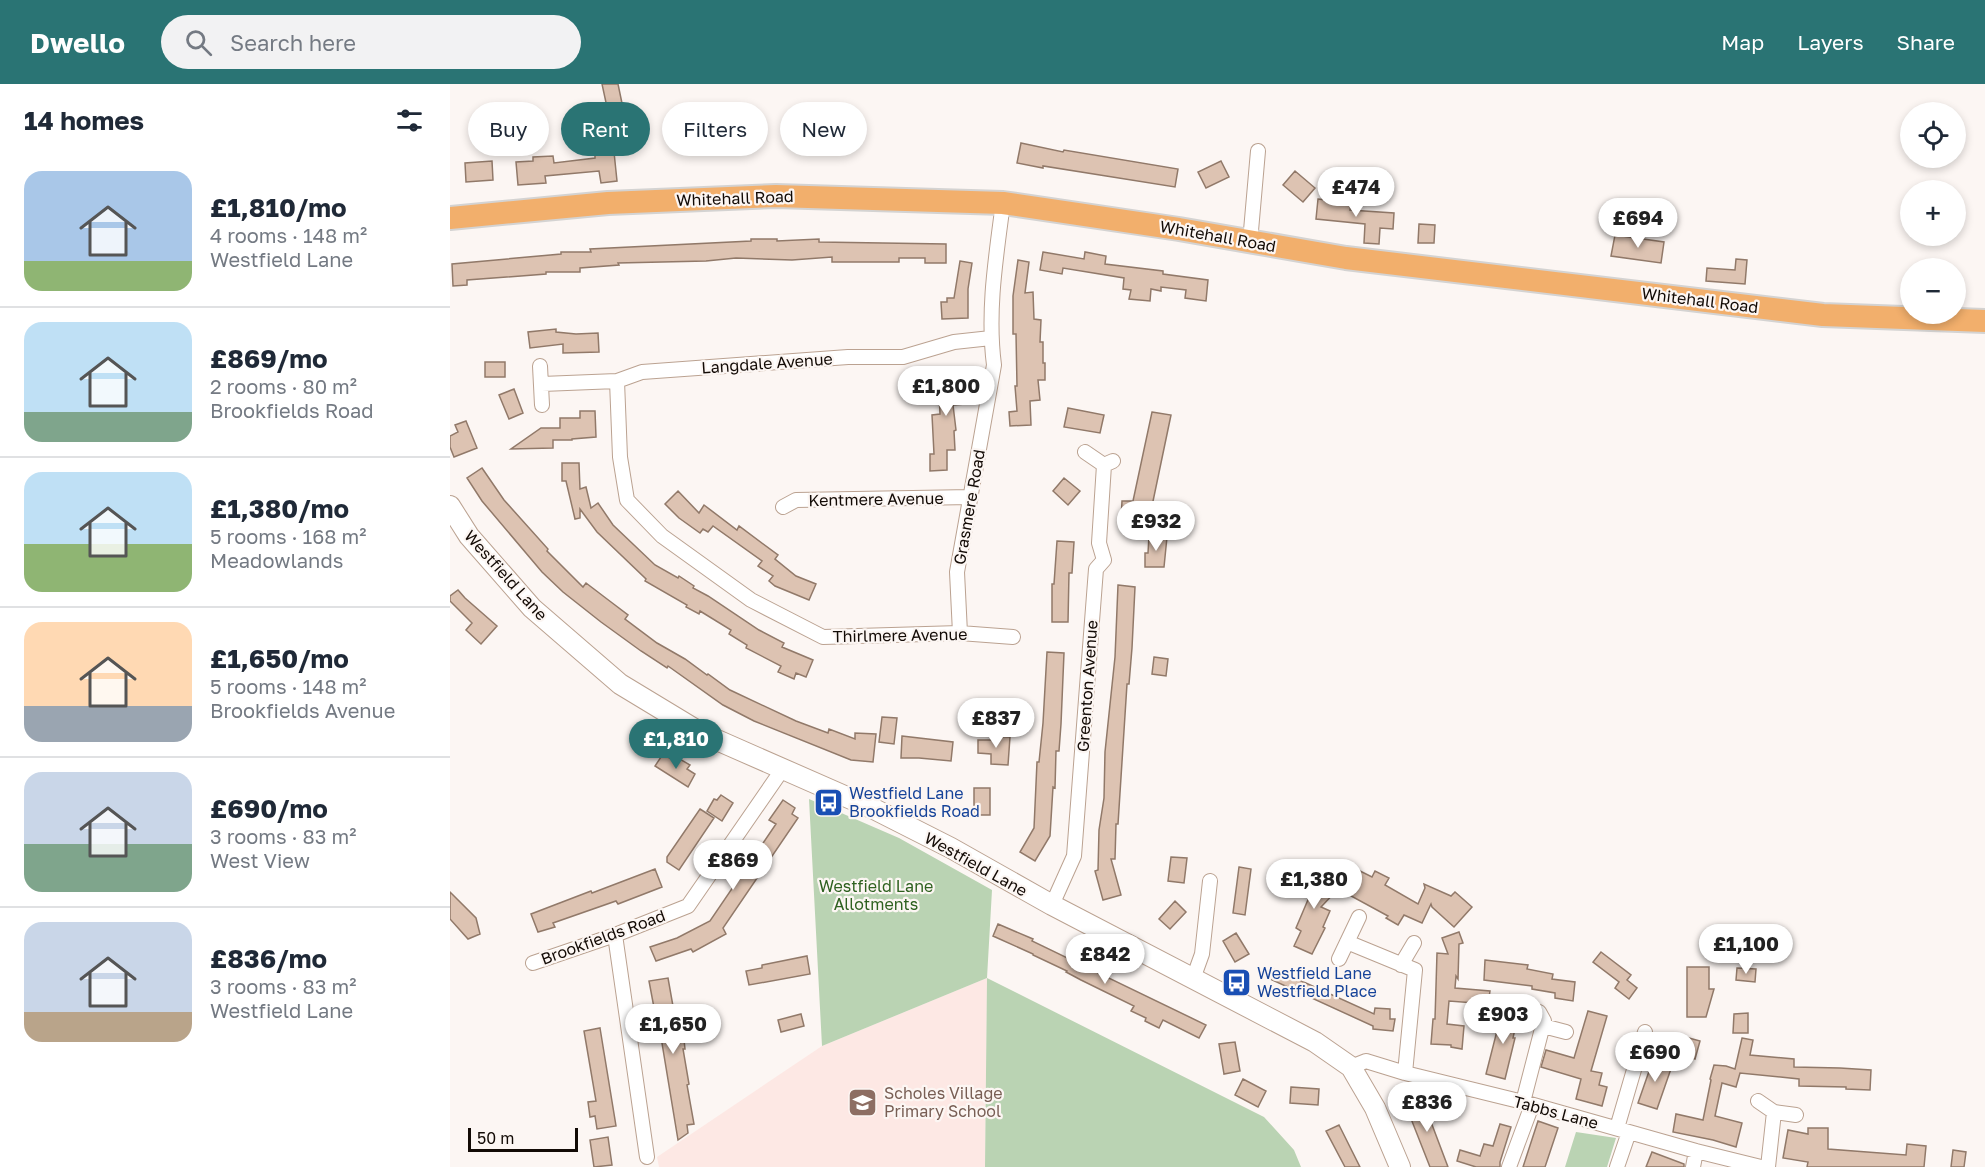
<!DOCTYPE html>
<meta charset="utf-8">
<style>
:root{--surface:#fff;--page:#f2f2f3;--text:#1f2937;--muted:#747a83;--line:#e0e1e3;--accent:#2a7474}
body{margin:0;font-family:"Golos Text",sans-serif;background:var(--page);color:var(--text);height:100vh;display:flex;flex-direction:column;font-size:22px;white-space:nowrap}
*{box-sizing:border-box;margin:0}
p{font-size:20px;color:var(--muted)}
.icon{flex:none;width:33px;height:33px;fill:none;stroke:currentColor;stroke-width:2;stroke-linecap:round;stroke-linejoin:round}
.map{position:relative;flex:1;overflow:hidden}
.details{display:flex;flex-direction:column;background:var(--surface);width:450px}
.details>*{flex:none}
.top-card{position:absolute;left:18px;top:18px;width:570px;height:54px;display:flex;gap:12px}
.tools{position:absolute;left:1450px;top:18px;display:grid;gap:12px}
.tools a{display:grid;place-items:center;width:66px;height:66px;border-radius:50%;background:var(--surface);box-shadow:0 3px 9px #0003;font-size:30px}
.scale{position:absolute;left:18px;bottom:15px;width:110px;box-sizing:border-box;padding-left:6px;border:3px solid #120a05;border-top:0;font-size:16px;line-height:21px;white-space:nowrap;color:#120a05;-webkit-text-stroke:4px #fcf6f3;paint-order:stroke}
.price{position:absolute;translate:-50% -51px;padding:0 14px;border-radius:21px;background:#fff;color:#222;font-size:20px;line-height:39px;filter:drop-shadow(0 2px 3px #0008)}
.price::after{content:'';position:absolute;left:50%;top:36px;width:18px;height:14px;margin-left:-9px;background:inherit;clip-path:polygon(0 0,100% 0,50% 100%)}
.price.active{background:var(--accent);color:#fff}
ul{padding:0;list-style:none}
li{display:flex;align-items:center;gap:18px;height:150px;padding:0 24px}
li+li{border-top:2px solid var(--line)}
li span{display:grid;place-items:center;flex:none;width:168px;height:120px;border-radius:18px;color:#555}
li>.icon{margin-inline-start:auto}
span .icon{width:72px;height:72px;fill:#fffc;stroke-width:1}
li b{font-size:26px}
h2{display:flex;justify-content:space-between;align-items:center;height:72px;padding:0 24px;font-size:26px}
.tag{padding:0 21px;border-radius:27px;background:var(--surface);box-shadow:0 3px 9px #0003;font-size:21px;line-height:54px}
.tag.active{background:var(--accent);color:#fff}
header{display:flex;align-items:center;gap:36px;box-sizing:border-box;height:84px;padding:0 30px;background:var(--accent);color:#fff}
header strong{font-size:28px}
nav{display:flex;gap:33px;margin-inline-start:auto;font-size:21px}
.search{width:420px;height:54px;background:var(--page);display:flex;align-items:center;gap:15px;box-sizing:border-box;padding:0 21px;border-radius:33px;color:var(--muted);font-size:22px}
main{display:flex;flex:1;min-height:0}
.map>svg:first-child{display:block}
.education{fill:#fde8e4}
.green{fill:#bad3b3}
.building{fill:#ddc3b2;stroke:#917969;stroke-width:1.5}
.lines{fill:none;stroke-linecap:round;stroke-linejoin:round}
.minor-casing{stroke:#bba291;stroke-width:16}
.secondary-casing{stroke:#bba291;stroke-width:22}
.trunk-casing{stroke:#d4d3d2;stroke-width:26}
.minor{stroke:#fff;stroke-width:14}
.secondary{stroke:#fff;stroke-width:20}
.trunk{stroke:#f2af6c;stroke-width:22}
.labels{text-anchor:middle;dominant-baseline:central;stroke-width:4.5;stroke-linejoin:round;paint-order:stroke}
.street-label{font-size:16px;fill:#120a05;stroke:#fcf6f3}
.transit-label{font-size:16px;fill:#164399;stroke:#fcf6f3;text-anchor:start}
.park-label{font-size:16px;fill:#2e611f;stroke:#fcf6f3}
.education-label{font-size:16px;fill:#785e54;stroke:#fcf6f3;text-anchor:start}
</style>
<header>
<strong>Dwello</strong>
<div class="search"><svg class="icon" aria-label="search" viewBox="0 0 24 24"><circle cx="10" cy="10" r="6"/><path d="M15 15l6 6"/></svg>Search here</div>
<nav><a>Map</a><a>Layers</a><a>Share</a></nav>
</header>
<main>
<section class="details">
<h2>14 homes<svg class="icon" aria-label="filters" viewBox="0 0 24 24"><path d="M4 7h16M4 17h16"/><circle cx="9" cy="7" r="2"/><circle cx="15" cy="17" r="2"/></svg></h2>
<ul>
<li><span style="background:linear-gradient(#a9c7e8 75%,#8fb573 0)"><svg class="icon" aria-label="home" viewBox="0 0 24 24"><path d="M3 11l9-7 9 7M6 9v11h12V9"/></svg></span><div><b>£1,810/mo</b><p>4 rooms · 148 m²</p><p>Westfield Lane</p></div></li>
<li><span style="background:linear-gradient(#bfe0f5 75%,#7fa58c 0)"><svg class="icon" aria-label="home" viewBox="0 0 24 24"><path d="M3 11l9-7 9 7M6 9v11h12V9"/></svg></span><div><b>£869/mo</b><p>2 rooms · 80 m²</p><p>Brookfields Road</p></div></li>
<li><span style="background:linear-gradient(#bfe0f5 60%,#8fb573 0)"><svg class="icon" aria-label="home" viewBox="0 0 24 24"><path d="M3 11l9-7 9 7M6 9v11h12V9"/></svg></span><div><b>£1,380/mo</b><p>5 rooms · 168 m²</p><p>Meadowlands</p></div></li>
<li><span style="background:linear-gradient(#ffd9b3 70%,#9aa5b1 0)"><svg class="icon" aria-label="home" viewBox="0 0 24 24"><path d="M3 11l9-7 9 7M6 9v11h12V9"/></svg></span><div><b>£1,650/mo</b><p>5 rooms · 148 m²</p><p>Brookfields Avenue</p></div></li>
<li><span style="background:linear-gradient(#c9d6e8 60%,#7fa58c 0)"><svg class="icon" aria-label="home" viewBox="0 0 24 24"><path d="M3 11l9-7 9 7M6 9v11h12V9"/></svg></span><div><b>£690/mo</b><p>3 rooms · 83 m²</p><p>West View</p></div></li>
<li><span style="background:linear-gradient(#c9d6e8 75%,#b9a48a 0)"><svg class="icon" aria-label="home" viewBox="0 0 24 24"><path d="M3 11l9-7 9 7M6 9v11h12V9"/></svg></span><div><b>£836/mo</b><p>3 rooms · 83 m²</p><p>Westfield Lane</p></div></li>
</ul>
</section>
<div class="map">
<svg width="1535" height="1083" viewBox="0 0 1535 1083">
<rect width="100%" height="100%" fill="#fcf6f3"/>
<path class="education" d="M537,894l-2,189h-326l-2,-10 165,-111z"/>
<path class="green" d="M359,715l90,39 93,52 -5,88 277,139 30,33 7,17h-316l2,-189 -165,68z
M1126,1048l40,6 -9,29h-42z"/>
<path class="building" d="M152,0h16l10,48 -15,3z
M571,59l42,9 1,-2 114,19 -3,18 -132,-21v2l-26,-5z
M164,68l3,29 -16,2 -2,-12 -54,5 1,7 -28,2 -2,-23 17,-1v-4l20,-1 1,7 41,-5v-4z
M42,77l1,19 -27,2 -1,-19z
M771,77l8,16 -23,11 -8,-16z
M845,87l20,17 -12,14 -20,-17z
M868,115l33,4 -1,7 44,3 -1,16 -13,-1 -1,16 -15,-1 1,-19 -49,-5z
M969,140l16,1 -1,18h-16z
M1165,151l49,7 -3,21 -50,-7z
M301,155h26v2l42,-2v3l127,2v19h-21v-5h-26v4h-67v-5l-40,3 -56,-2 -30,3 -88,2 1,2 -39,3v4h-34v2l-79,6v5l-14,1 -1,-22 109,-10v-2h30l-1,-3 161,-8z
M593,168l41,7 1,-7 21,4 -1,8 58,7v3l45,6 -2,21 -21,-3 1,-8 -25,-3v4l-10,-2 -1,12 -21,-2 2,-9 -8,-1 1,-11 -61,-10 -1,6 -22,-4z
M1286,175l11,1 -2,24 -39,-3 1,-13 28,2z
M568,176l11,2 -4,31 8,-1 1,27 7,1 -1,22h3v21h2v17h-7l2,20 -10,1 1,24 -21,1 -1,-14 8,-1 -2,-25h2l-1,-52h-3v-38z
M510,177l12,2 -4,26v29l-26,1 -1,-17h6v-4h7z
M106,245v3l20,2 22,-1 1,19 -36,1v-9l-33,4 -2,-16z
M35,278h20v15h-20z
M512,285l3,35 -12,1 3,25 -2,1 1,19h-8v20l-17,1v-17h4l-2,-39 8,-1 -2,-42z
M64,305l9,24 -14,6 -10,-24z
M618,324l36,7 -4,18 -36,-6z
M130,327h15l1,26 -24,2v1h-19v8l-42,1 30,-21h19v-10h20z
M702,328l19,3 -19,91 13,12 -15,16 -14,-13h-15l1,-20h11z
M16,337l11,27 -23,9 -4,-10v-11l8,-4 -3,-7z
M112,379h17l1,26 6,-2 5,21 7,-5 15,22 42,40 23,13 1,-2 15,10 -1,2 15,8 51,34 25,13 -2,4 31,13 -7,17 -10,-4 -2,6 -16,-7 3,-6 -35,-18 1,-3 -18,-11 2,-4 -31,-19 -1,3 -13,-7 1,-2 -42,-24 1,-2 -49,-47 -17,-23v9l-5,1 -9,-38h-4z
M32,384l22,32 44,49 -1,2 36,36 3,-4 25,19 17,13 -3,4 32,24 28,16 22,16 1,-1 22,16 66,31 32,12 1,-4 26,10v-6l21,1 -3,28 -22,-2 -97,-39 -31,-16 -55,-39 -1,2 -26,-17 -40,-29 -38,-30 -21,-20 -60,-71 -15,-23z
M614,394l16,13 -12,14 -15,-14z
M228,407l21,22 5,-8 33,25 2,-4 39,29 -3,4 21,17 20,8 -7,16 -34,-14 -6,-5 4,-5 -15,-10 4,-5 -49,-35 -5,6 -5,-3 -3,4 -21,-15 -14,-14z
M699,452l18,1 -3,30h-19v-14h3z
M607,457l17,1 -2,31h-3l-1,49h-16v-38h2z
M668,501l17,2 -3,61 -3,36h-2l-9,140h-2l-1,35h-4l10,36 -18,5 -8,-29 3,-1 1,-40 5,-32 1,-46 10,-95z
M8,506l7,8 32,28 -16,18 -15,-14 6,-7 -22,-22v-5z
M597,568l17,1 -3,71 -2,27h-3l-1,37 -2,-1 -3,49 -15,25 -15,-9 14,-24 3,-66h2l4,-39z
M704,573l14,2 -2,17 -14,-2z
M432,633l15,1 -3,26 -15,-2z
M452,652l51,6 -2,19 -32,-3h-18z
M543,652l17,1 -2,28 -17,-1v-10l-13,-1v-13h15z
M213,670l13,8 2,-4 12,7 -3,4 8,5 -7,13 -33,-21z
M524,704h16v27h-16z
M271,711l12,8 -11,18 -15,-10 7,-12 3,1z
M333,716l12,8 -3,6 6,4 -75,110 3,6 -33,18 -2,-3 -35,12 -6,-14 27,-9 33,-17 66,-97 -7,-4z
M250,725l14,9 -35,52 -12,-8v-5z
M721,773l16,1 -3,25 -16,-2z
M789,783l12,2 -6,46 -12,-2z
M902,783l20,10 3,-6 14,7 -4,7 33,19 7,-16 -1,-4 27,12 4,-4 17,15 -18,20 -22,-20 -1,-3 -9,19 -18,-8 -6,10 -12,-7 2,-2 -48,-26z
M205,785l7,18 -44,17 -2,-3 -63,22 2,4 -17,5 -7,-18 60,-23 1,2z
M863,786l3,3 3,-3 20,18 -18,19 9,4 -7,16 2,1 -13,26 -18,-8 7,-15 -5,-3 14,-33 -11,-10z
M0,808l26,26 4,16 -12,5 -18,-20z
M725,817l11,11 -16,17 -11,-10z
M548,840l35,15 -1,2 174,84 -7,13 -36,-18 -4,8 -14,-7 1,-3 -15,-7 3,-5 -53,-26 -15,-8 1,-1 -34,-16v-1l-40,-18z
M1009,848l4,11 -4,1 -1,35 -2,-3 -1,12 35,3 -2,13 -39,-3 -2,23 17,2 -2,23 -11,-2v-2l-20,-1 2,-25h2l2,-66 11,1 -6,-16z
M786,849l13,21 -14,8 -12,-21z
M1151,868l30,23 -4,5 10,8 -8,11 -14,-11 4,-6 -26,-20z
M357,872l3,18 -61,11 -3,-14 16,-3v-3z
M1035,876l43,5 -1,4 26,5 -1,5 23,3 -2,19 -18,-3v-5l-23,-4v-3l-48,-6z
M1237,883h22v22h5l-8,28h-19z
M1287,884l19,1 -1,13 -19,-2z
M825,885l99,45 1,-6 15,1v10h5l-2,12 -20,-2v-3l-103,-47z
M218,894l8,45 6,-1 3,27h-2l6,35 -2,1 7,39 -7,1 1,8 -10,7 -21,-127h-2l-6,-32z
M1050,926l18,5 -5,23h2l-10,41 -19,-5 12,-47h-2z
M1138,927l19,5 -16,55 11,2 -3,12 8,2 -5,19 -26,-7 5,-20 -40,-12 5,-17 28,8z
M1298,929v20h-15l1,-19z
M351,930l3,12 -23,6 -3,-12z
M150,944l16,98 -19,3 -2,-13 -5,1 -2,-15 8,-1 -12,-70z
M1221,949l29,8 -5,18 -28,-8z
M1292,954l11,2 -3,15 44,4v8l46,1 31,2 -1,20 -24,-1v-2l-47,-1v-7l-59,-6 -4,14 -14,-4 -7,33 27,7 -6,24 -23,-7 -40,-8 3,-18 27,6 8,-40 -1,-1 4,-14 12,1 9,3z
M785,958l5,29 -16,3 -5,-30z
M1204,973l19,6 -16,46 -19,-6z
M793,995l23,12 -8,16 -23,-12z
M841,1003l28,2 -1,16 -28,-2z
M978,1014l6,15 -6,1 20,53h-18l-24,-61z
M1088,1037l20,7 -13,39h-22z
M1050,1040l11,3 -11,35v5h-24l-19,-6 3,-11 20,6 4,-12 9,2z
M889,1041l21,42h-15l-19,-36z
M1358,1044h20v21l78,6 1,-11 19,2 -2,21h-117l1,-5 -25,-4 5,-28 20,4z
M158,1053l4,28 -18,2 -4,-27z
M1503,1066l13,2 -2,15h-13z
M1202,1068l32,12v3h-38z"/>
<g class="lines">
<defs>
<path id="minor" d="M800,158l8,-91
M90,282l2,39
M167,297l3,76 7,43 35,36 89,64 72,37 137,-4 53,4
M92,300l75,-3 25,-9 206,-15h55l51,-15 37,-4
M635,368l19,13 9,-4
M333,423l13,-7 175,-3
M510,549l-3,-61 37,-207c-7,-54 2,-108 9,-162
M602,821l22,-49 22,-287 8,-9 -5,-17 5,-78
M165,851l32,222
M897,858l68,28 -10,103
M889,875l20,-42
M83,879l82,-28 73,-29 94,-136
M951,881l13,-22
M743,895l9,-25 8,-73
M1093,942l23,6
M901,983l15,-6 39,12 118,29 173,49 65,16
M1308,1017l16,11 22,3
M1073,1018l21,-81 -5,-9 -11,-3
M1167,1044l28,-96
M1059,1083l23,-62
M1167,1083l12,-35
M1243,1083l3,-16
M1318,1083l6,-55"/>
<path id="secondary" d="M0,422l19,30 63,72 88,76 81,49 173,76 77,39 101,57 263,137 36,25 24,41 25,59"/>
<path id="trunk" d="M0,134l158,-15 168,-7 227,7 176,26 167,29 477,57 162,6"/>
</defs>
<use href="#minor" class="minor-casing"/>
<use href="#secondary" class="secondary-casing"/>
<use href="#trunk" class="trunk-casing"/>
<use href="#minor" class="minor"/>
<use href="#secondary" class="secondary"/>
<use href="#trunk" class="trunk"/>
</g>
<defs>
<symbol id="bus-square" viewBox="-11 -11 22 22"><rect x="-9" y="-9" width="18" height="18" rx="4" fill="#1a4fb4" stroke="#fcf6f3"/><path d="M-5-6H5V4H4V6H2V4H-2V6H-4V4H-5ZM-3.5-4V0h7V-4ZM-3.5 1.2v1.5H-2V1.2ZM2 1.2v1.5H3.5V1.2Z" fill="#fff"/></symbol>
<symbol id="school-square" viewBox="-11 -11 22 22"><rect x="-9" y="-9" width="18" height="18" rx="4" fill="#8d6e63" stroke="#fcf6f3"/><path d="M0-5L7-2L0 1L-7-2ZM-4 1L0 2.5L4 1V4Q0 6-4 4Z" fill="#fff"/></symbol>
</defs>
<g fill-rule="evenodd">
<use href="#bus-square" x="362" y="702" width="33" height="33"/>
<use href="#bus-square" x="770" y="882" width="33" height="33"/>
<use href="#school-square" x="396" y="1002" width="33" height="33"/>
</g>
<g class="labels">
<g class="street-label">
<text transform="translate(285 114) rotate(-2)">Whitehall Road</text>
<text transform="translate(768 152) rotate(10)">Whitehall Road</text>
<text transform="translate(1250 216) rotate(7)">Whitehall Road</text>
<text transform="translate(317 279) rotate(-4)">Langdale Avenue</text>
<text transform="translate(426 415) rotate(-1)">Kentmere Avenue</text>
<text transform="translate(519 423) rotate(-80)">Grasmere Road</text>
<text transform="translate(56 491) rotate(48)">Westfield Lane</text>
<text transform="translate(450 551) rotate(-1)">Thirlmere Avenue</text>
<text transform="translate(637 602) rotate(-86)">Greenton Avenue</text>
<text transform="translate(526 780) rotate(29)">Westfield Lane</text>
<text transform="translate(153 853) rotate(-20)">Brookfields Road</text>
<text transform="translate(1106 1028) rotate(15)">Tabbs Lane</text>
</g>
<g class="transit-label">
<text x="399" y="709">Westfield Lane<tspan x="399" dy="18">Brookfields Road</tspan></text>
<text x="807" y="889">Westfield Lane<tspan x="807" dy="18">Westfield Place</tspan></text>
</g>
<g class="park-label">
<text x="426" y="802">Westfield Lane<tspan x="426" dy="18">Allotments</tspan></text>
</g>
<g class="education-label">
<text x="434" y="1009">Scholes Village<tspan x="434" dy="18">Primary School</tspan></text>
</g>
</g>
</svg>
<div class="tools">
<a><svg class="icon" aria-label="locate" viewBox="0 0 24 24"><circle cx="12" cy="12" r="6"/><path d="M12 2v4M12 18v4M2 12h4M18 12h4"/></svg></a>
<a>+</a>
<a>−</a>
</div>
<div class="scale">50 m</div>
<b class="price" style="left:906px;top:134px">£474</b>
<b class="price" style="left:1188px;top:165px">£694</b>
<b class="price" style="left:496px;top:333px">£1,800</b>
<b class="price" style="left:706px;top:468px">£932</b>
<b class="price" style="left:546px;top:665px">£837</b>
<b class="price active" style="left:226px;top:686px">£1,810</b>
<b class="price" style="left:283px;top:807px">£869</b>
<b class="price" style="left:864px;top:826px">£1,380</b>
<b class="price" style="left:1296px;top:891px">£1,100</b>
<b class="price" style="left:655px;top:901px">£842</b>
<b class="price" style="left:1053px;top:961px">£903</b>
<b class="price" style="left:223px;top:971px">£1,650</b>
<b class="price" style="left:1205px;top:999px">£690</b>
<b class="price" style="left:977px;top:1049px">£836</b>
<div class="top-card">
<a class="tag">Buy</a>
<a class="tag active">Rent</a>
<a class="tag">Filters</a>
<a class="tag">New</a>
</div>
</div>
</main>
